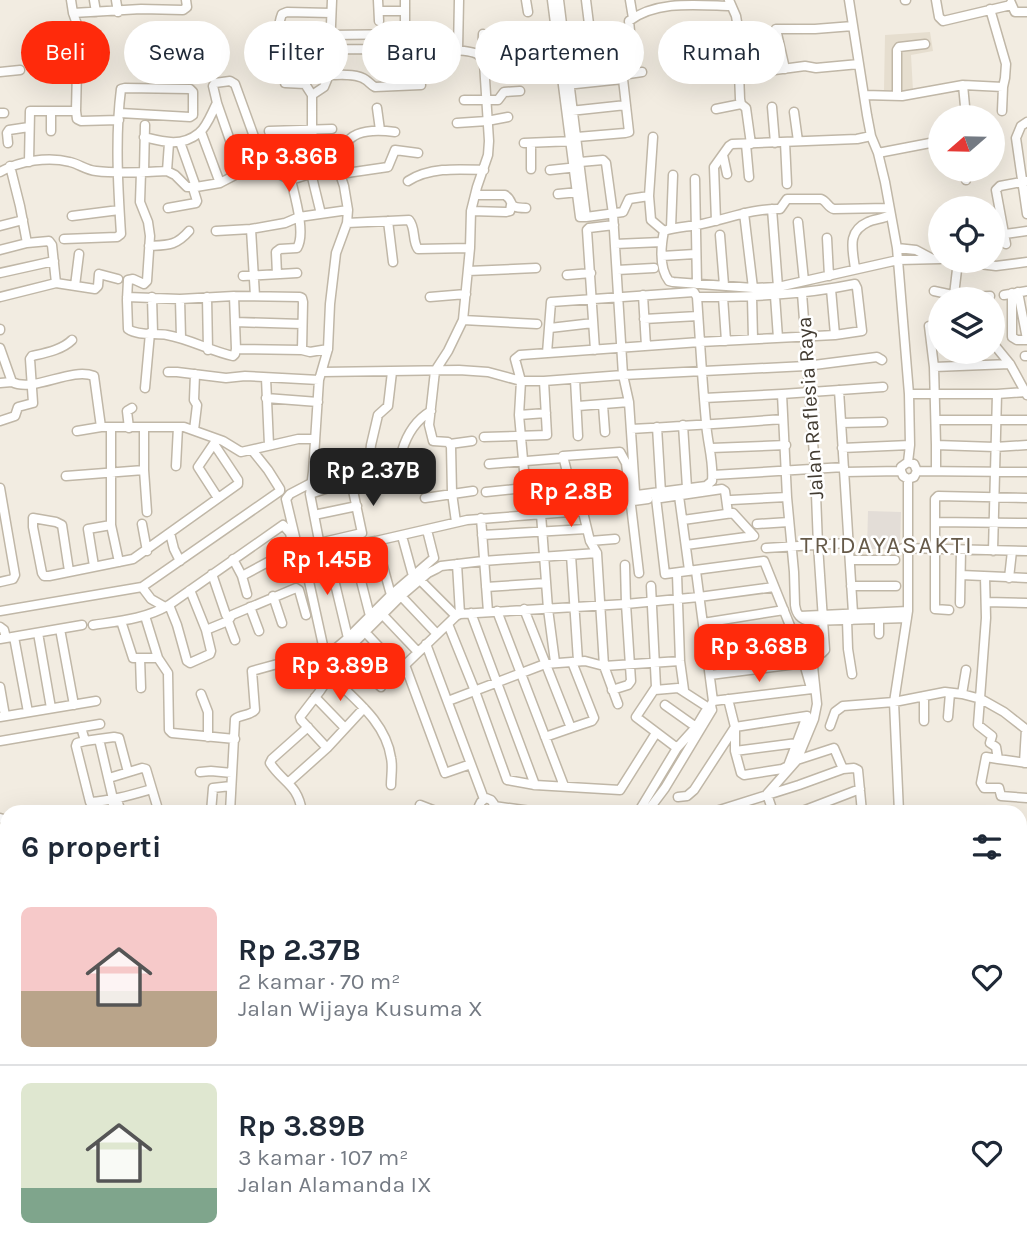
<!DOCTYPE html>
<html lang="id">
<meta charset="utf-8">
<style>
:root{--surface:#fff;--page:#f2f2f3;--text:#1f2937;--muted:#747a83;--line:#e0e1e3;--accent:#ff2a0b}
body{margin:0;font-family:Karla,sans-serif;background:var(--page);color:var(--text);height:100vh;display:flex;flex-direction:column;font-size:26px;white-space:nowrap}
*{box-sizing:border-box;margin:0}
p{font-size:23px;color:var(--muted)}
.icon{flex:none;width:38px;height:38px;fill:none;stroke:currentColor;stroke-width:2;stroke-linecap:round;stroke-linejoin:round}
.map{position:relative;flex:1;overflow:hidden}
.details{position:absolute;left:0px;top:805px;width:1027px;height:448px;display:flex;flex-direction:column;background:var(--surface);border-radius:21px 21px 0 0;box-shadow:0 7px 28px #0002}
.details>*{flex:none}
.hud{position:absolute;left:21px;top:21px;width:985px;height:63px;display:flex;gap:14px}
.needle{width:46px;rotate:250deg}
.tools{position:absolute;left:928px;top:105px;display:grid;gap:14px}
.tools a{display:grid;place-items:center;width:77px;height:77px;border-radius:50%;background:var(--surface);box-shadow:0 7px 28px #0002;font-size:35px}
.price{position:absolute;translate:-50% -60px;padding:0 16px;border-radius:14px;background:var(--accent);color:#fff;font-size:23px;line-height:46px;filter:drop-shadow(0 2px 4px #0008)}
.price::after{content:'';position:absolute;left:50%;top:42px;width:21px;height:16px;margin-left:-10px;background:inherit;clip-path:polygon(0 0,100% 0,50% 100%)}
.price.current{background:#222;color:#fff}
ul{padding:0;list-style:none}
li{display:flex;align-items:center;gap:21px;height:175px;padding:0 21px}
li+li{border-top:2px solid var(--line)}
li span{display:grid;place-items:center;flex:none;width:196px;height:140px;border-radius:10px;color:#555}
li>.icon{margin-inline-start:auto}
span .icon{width:84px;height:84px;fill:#fffc;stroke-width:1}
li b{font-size:30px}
h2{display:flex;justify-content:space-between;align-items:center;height:84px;padding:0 21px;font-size:30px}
.chip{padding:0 24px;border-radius:32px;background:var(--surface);box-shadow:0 7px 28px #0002;font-size:24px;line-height:63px}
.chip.current{background:var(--accent);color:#fff}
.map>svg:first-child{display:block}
.residential{fill:#e6decf}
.industrial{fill:#e3ddd7}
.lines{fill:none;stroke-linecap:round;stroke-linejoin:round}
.minor-casing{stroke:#c0b7a7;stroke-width:11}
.major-casing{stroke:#e8ba59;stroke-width:13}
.minor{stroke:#fff;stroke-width:8}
.major{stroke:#ffdc8d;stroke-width:10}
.labels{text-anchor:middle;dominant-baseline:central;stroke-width:5;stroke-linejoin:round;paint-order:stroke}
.street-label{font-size:21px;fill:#433c32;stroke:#fff}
.quarter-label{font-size:24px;letter-spacing:2px;fill:#665a49;stroke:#fff}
</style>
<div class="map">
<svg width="1027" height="1253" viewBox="0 0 1027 1253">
<rect width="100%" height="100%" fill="#f2ece1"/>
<path class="residential" d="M930,32l3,19 -22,4 2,36 -29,-1 1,-55z"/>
<path class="industrial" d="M868,511l33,1 -1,37h-33z"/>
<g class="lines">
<defs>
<path id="minor" d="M71,0l2,13 5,14 -2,84 1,8 4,2 38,-1
M94,0l2,12
M116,0l2,12
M378,0l1,21
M405,0v21
M526,0l2,12
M552,0l28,217h6
M559,0l27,217
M586,0l4,32
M630,0l3,18
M729,0l7,16 1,6 3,77 1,5 5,4 5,36
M849,0l18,115 4,21 7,17 7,29 12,66 12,146 1,51 -2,17
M905,0h1
M936,0l3,17 4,4 68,-16
M1011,3l4,9h12
M990,9l16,55 -1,14 -2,9 -1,24
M379,11h26
M73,13l68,-4 42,1 4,-3 -1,-7
M330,35l81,-1
M560,35l49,-6
M330,49l128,1c11,2 23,1 26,13l5,78 -1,14 -11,32 -6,24 -1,37 -7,72 -15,31 -13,20 -6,54 4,16 15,1 3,4 1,47 4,29
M458,50l1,-50
M482,57l1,-23
M567,61l51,-6 14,-4 -3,-30c28,-21 68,-16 101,-15
M785,69l-9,-40h39l38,-3
M767,71l38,-5 11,2 43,-4
M0,72l20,-2
M329,75c11,0 28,-2 37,5 3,2 5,5 9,7l46,-2
M622,75l20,-3
M566,85l57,-6
M963,85l3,32
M312,95l-7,-11 -20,-1c-3,-21 -11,-49 -3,-69l5,-2 44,1
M864,95l38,1 61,-11 40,2
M897,96v-46l2,-3 26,-3
M464,100h34l6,-8 16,-1
M772,107l3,36
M377,108l3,22
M716,109l25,-5
M51,111v20
M570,111l56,-6
M794,112l4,29
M0,113h4
M1027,122l-6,4 -5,12 11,76
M457,123l30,-2 21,-4
M269,131l63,-2
M201,132l19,51
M144,137c20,5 38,10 55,-4 8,-6 13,-21 18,-30
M577,137l48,-4 4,-1 -6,-53 -5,-24
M180,142l16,45
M785,142l2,42
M8,143l-1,-10 2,-3 20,-3
M524,143l50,-2
M746,144l3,33
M878,153l52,-10
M723,155l4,19
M29,162l1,-51h46
M580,162l23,-2 3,3 7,51 10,161 6,27 6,89 2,4 69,-9 6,-5c2,-20 -5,-39 -6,-59 -4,-42 -6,-83 -9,-125
M10,166l10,40 7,37
M265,167l26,13 25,-8 22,1 2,1 48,-7 7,-17 23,3
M531,169v-26
M550,170l28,-3
M167,171l2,-28
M0,172c19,-11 48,-16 70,-10 9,2 16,8 26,9 23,3 48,1 71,0l8,4 12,12h9l24,-4 21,-11 24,-5
M141,172l-1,30 8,20 2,14 -3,45 -3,3 -11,-5 -5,1 -1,20 1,29c10,7 27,4 39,6 23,4 43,16 66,21l2,-2 1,-5
M144,172l1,-47
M241,172l-24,-69 -4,-17 2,-3 15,-2 5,3 30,83
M316,172l-4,-43v-34l12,-8 5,-12 3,-75
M311,173l10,41
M338,173c3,-9 4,-21 8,-29 9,-16 34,-14 49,-12
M695,179l2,105
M966,180l1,-10
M408,181c22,-14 50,-12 76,-11
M558,194l21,-2
M475,195h30c11,7 0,13 21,13
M649,196l4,-59
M168,208l28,-5 1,-2 -4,-13
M889,208l-55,1c-6,-1 -7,-8 -13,-10h-34l-7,10c-28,-1 -55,11 -83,16 -11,2 -22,2 -33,6 -3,15 -5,37 5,50l4,1 80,6 25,-1 120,-27 42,-1
M772,209l6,78
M471,211l35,1 4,-1 1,-6
M744,213l9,75
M72,216l47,-6
M586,217l37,-5 6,-13 20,-3 2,24 13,11
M388,221l5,41
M716,221l-2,-54 15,-21 3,-2 125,-5 14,-3
M798,222l6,59
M347,223l62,-3c7,8 3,21 9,29l52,-1
M0,226l23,-6
M936,227l4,1
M671,228l2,-53
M216,231l35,-2
M1005,234l22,-3
M720,235l4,50
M827,238l2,38
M64,239l53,-2 4,-3c-3,-46 -6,-98 0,-145l4,-1 65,1 3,3v23l-3,2 -70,-4
M615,244l47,-2
M1006,244l-10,-54 4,-4 27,-5
M149,246c19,-1 27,0 40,-15
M897,248l19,2 15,8
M0,250l27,-7 22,-2 3,4 4,38
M662,256l33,-2
M955,261l41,5 31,-4
M855,269c-2,-19 -9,-37 13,-47 6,-3 15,-3 22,-7
M617,270l37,-2
M468,271l68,-3
M0,273l54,-12
M277,274l-1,-22 4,-3 17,-1c9,-14 -2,-51 -6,-68
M567,275l24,-2
M243,276l54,-3
M75,286l4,-32
M831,289l4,46
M934,291l28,6 28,-1
M1018,292l9,47
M1012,293v44l5,3h10
M643,295l3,51
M954,295l4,-34
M1004,295l23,-4
M234,296l2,53
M255,296l-4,-67 34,-6 14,-6 49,-7
M775,296l3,42
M0,297l56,-14 39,6 3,-3 1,-12 19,5
M127,297l53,2 54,-3 66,1 2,1 1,4 -1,48 8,2 18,-3
M152,297l1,36
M207,297l1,53
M430,297l36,-3
M723,297l3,44
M752,297l1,42
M180,299l1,39
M644,319l54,-3
M463,320l74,4
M235,322l67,2
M929,326l5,41 2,78 59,2 32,-2
M550,328l43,-5
M0,329v1
M992,342l18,22 17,31
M0,348l12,34c22,11 58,-15 82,-6l7,51h83l39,14 18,11 57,-13h16
M236,349l66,1
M595,350l-8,-120 2,-2 25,-3
M547,353l4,-51 143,-10 3,5
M1025,356h2
M934,367l76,-3
M168,372h9l49,6 19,-2 74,4
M322,372l137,-2 29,2 33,9h23l79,-6 183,-9 71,-9 5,3
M266,378l3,67
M575,379l3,57
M0,383l12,-1
M145,388l5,-55
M839,390l14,223 -1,7
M782,394l5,103 7,75 1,33c1,9 6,15 15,16l97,-3
M909,394h88l29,-2
M266,398l52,4
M704,398l78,-4 101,-7
M603,405l2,27
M578,406l51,-4
M519,415l27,-2
M936,420h91
M0,421l15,-5 3,-9 15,-4 -3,-44 2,-3c13,-3 30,-6 40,-16
M841,423l42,-1
M683,425l4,63
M111,427v98l8,37
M144,427v43l3,42
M657,427l4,66
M129,428l-2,-17 5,-3
M631,429c51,-3 101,-6 152,-10
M194,430l3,-25 -3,-5 1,-26
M77,431l24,-4
M484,437l63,-2 -3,-54
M215,442l-17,25 20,31
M450,444l22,-3
M711,448l75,-3
M842,448l68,-3
M489,464l74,-6
M176,466l2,-39
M917,471l110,1
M936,471v-26
M844,472l57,-1 2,5 5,3 6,-2 3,-6 -3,-7 -6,-2 -7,5v4
M376,475l-6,-21 1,-9 7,-30 10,-9 4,-34
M713,475l131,-8
M66,476l78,-6
M0,488l15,87 -2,4 -13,3
M486,492l142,-15
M310,494l37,-12 29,-7 23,-2c2,-7 1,-14 3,-22 5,-17 14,-31 29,-40
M679,496l10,74
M425,498l48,-7
M656,498l9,76 99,-13 37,92 10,35
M661,498l61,-9 3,2 3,22
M731,500l56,-3
M582,508l66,-9
M541,514l7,95 7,53
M314,515l43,-9
M528,515l-9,-100 2,-34 -6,-22 5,-4 180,-13 135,-7 27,-4 -5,-43 -2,-4c-53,11 -104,13 -158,13
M481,518l7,94
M683,520l50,-7 21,23 -68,9
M935,522l92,1
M142,524l5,27
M757,524l32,-2
M170,533l4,16 6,12
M482,535l104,-6
M402,536l11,40
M295,537l-9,-38 4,-5 21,-11
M376,541l15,54
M590,541l25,-2
M319,543l43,-10 -11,-52
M352,546l18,70
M766,548l82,-5
M903,548l124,3
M327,550l21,88 3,4
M321,551l-11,-57 3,-22 6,-92 9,-31 2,-45 6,-51 11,-30 1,-13 -4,-24 -4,-12
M993,551l4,-157
M303,554l21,96 3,4h2l19,-16 43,-43 43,-37 -7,-28
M299,555l77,-14 91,-21 116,-9
M571,555l7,106
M233,559l9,17 5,18
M850,560h45
M457,564l3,50
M94,566l-6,-37 23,-4
M69,571l-7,-46 -6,-3 -23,-4v9l9,46 2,3h5l84,-17 105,-75v-4l-24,-36
M212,574l14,41
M677,574l3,87 4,29
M961,575l66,3
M242,576l52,-28
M985,577l1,41 -8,107 14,11 -2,7 6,4 2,12 -12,-2 -5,26 3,5h15l2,8 26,2
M1009,578l3,-27
M420,580l36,36
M651,586l5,101 -20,30 41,31
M851,586h45
M142,587l9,12 14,8
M486,587l60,-4
M273,596l9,27
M401,596l36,38
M986,602l41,1
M960,603l1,-53
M169,605l8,20 10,36 3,2 20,-9 1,-3 -5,-21 -16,-40
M250,607l9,24
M524,609l47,119 -26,9
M949,610l-14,-1v-110l3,-3 89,2
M0,611l142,-24 138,-96v-2l-12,-19 -16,-20
M497,611l67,175
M471,613l64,172
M382,614l36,38
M145,616l13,42 10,15 1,57 3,3 63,6
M800,616l108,-5
M879,619v15
M847,620l1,29 4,25
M121,621l12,37h25
M228,621l7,19
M703,623l81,-13
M448,624l27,67 32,89 28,5 85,5 36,-57
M93,625c27,-4 52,-6 76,-20l114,-80 7,8 3,15
M0,627l4,3 2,8
M60,629l14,76
M206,630l22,-9 4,-6 64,-27 3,2 7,25
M365,632l30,32
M38,633l13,75
M14,637l14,75
M0,639l82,-14
M426,644l58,155
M706,650l87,-14
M346,652l35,35
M140,658l1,30
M306,662l19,-4 14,4
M330,675c24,24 56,47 61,83 2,8 0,18 0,27
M710,675l94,-12
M0,687l5,29
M612,690l16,-5 3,-4 -5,-77 -1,-39
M655,690l23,-2 34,22
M201,694l7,18v25
M962,694l4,-24
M924,696v25
M315,697l30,31
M448,701l97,-37 40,-3 19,5 76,-5
M713,701l99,-12
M618,704l-14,-38 -7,-113 -7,-12 -8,-33 -12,-24 -7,-28 57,-4 6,11 13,110
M665,705l31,22
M0,717l96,-16
M948,717l2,-24
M830,726l5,-14 8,-6 51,-4 51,-10 17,2 19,5 23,13 23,18
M81,727l4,14 14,-2 14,60v13
M571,728l21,-7 2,-3 -22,-56
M99,739l15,-2 5,1 9,34
M0,741l100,-17
M85,741l-8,2 -1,3 14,56c21,-1 41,-7 62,-13
M327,748l-26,-28 -1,-3 20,-26 26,-39 9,-10 46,-46 27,-23 8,-4 5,-3 42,-5 114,-8
M735,751l62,-8
M998,759l29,4
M797,760l37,-12 9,21
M1024,763l2,-34
M471,764l-26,9 -40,-108 51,-49 4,-2 166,-10 73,-7 75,-10
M200,772l11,-1 21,2
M109,778l33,-10 4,1 11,37 -2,4 -5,2
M289,782l38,-34 37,-40
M678,797l9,-1 7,-6 41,-63 72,-11 -19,50 -6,3 -38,6 -3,-2 -6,-22v-24l-7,-28
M117,800l4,12
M420,805l18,7
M494,806l44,6
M639,811l38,-63 19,-21 9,-15
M211,812l2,-24 18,-2
M230,812l5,-93c6,-5 15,-3 20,-9l-3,-39 29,-8
M302,812c-4,-28 -19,-29 -32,-49l2,-4 36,-32
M483,812l-4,-6 2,-4 5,-4 5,2 3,4v5l-4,3
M647,812l18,-24 47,-78 -1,-5 2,-4 -17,-130
M713,812l86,-27 44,-16 11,-1 4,2 4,42
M773,812l-6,-18 30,-34 17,-41 3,-15 -5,-47 10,-4 3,-3 -7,-105 -3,-76 -13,-176
M800,812l60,-23
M899,812l-5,-110 14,-91v-132
M0,818l7,2
M1020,864l7,-1
M1020,893l7,-1
M0,896h7
M1020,912h7
M1020,930l7,3
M1020,985l7,-2
M0,1011l6,-46
M0,1015l7,1
M1020,1024l7,-1
M1020,1044h7
M1020,1080l7,-1
M0,1088l7,1
M0,1125l7,1
M0,1160l7,1
M1020,1166l7,9
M0,1218l7,2
M0,1241l7,1
M168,1246l42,7
M230,1246l10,3 2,-3
M416,1246l2,7
M484,1246l1,7
M511,1246l2,7
M540,1246l1,7
M801,1246l2,7
M19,1253l1,-7
M44,1253l1,-7
M67,1253l1,-7
M216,1253l6,-2 10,2
M265,1253l1,-7
M290,1253l1,-7
M317,1253v-7
M341,1253l3,-7
M371,1253l23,-7
M565,1253l27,-7
M597,1253l26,-7
M765,1253v-7
M833,1253v-7"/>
<path id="major" d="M1014,1246l9,7
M926,1253l19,-7"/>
</defs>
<use href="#minor" class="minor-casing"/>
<use href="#major" class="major-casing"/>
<use href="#minor" class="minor"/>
<use href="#major" class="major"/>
</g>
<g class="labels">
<g class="street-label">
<text transform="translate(810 408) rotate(-94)">Jalan Raflesia Raya</text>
</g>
<g class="quarter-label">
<text x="887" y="545">TRIDAYASAKTI</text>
</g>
</g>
</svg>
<div class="tools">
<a><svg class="needle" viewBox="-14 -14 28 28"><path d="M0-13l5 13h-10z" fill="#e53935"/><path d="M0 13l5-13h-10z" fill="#747a83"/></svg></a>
<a><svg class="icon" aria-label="locate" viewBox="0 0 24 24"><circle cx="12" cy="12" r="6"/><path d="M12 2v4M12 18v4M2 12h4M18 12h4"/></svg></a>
<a><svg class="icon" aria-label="layers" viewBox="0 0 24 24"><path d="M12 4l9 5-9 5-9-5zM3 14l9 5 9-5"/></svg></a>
</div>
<b class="price" style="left:289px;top:194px">Rp 3.86B</b>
<b class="price current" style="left:373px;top:508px">Rp 2.37B</b>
<b class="price" style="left:571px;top:529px">Rp 2.8B</b>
<b class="price" style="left:327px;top:597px">Rp 1.45B</b>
<b class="price" style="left:759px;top:684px">Rp 3.68B</b>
<b class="price" style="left:340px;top:703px">Rp 3.89B</b>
<div class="hud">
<a class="chip current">Beli</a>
<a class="chip">Sewa</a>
<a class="chip">Filter</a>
<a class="chip">Baru</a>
<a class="chip">Apartemen</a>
<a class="chip">Rumah</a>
</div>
<section class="details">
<h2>6 properti<svg class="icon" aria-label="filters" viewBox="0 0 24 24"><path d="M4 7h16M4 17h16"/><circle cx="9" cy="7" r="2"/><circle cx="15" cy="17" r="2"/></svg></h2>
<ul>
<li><span style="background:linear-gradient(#f6c9c9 60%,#b9a48a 0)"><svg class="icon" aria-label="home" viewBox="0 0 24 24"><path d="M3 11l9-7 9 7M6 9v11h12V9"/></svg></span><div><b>Rp 2.37B</b><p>2 kamar · 70 m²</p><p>Jalan Wijaya Kusuma X</p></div><svg class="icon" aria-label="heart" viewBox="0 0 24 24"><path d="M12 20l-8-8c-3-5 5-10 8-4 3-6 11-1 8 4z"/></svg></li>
<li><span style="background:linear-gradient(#dfe7d0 75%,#7fa58c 0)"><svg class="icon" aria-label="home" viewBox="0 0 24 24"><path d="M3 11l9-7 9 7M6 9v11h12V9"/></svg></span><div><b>Rp 3.89B</b><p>3 kamar · 107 m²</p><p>Jalan Alamanda IX</p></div><svg class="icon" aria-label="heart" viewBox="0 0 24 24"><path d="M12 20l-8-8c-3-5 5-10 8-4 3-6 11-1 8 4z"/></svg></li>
</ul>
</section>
</div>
